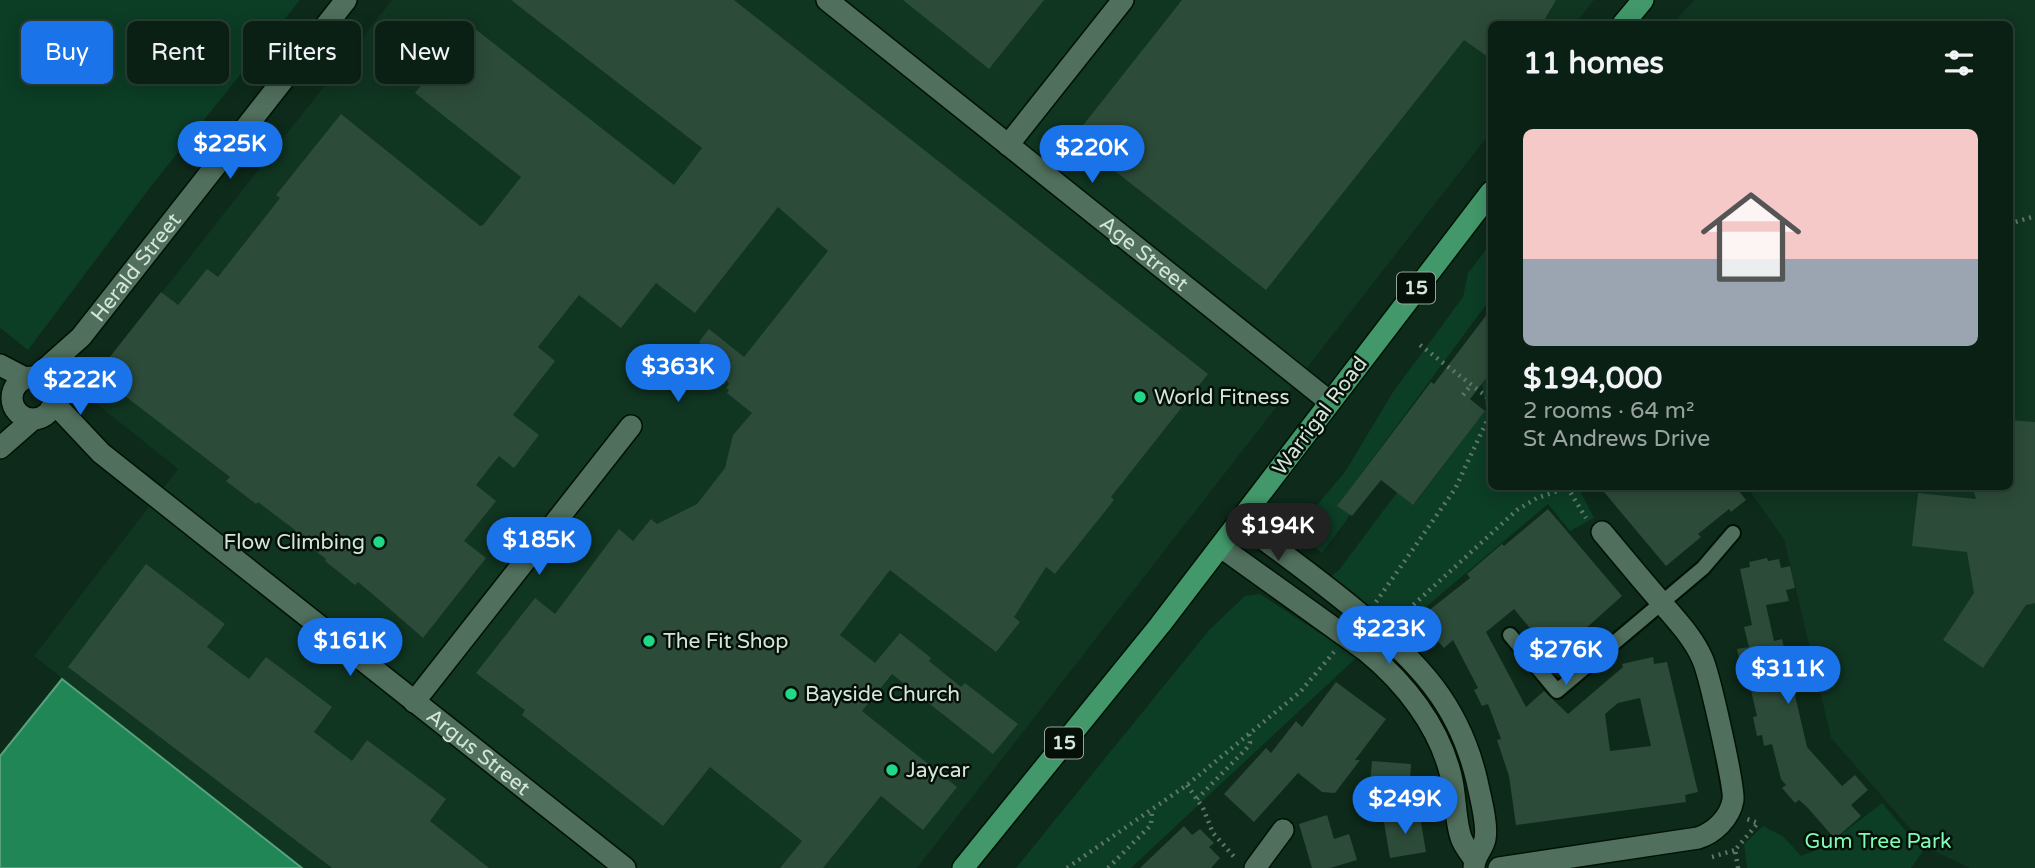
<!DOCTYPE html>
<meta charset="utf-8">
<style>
:root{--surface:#0a2014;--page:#13281d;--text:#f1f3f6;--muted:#99a3a0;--line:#2a3e34;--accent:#1a73e8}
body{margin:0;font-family:"Varela Round",sans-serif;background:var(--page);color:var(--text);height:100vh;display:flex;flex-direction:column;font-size:26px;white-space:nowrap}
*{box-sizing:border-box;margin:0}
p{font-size:23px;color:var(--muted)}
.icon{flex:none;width:38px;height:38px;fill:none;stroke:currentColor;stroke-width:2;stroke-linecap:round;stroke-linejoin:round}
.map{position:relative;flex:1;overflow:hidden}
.panel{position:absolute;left:1488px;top:21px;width:525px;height:469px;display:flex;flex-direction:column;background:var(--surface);border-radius:10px;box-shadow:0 4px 18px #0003,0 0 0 2px var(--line)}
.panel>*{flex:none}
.top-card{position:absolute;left:21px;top:21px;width:665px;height:63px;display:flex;gap:14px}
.price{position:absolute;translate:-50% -60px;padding:0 16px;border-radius:24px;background:var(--accent);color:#fff;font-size:23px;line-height:46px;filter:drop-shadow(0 2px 4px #0008)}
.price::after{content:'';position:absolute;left:50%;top:42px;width:21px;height:16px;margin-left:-10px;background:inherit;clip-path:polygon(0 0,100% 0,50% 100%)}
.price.current{background:#222;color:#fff}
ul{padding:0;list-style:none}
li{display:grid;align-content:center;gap:14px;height:371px;padding:0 35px}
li+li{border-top:2px solid var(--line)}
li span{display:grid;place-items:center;height:217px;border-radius:10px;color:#555}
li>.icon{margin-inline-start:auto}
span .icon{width:126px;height:126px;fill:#fffc;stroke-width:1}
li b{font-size:30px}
h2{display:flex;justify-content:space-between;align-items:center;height:84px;padding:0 35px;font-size:30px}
.tag{padding:0 24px;border-radius:10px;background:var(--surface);box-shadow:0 4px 18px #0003,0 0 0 2px var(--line);font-size:24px;line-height:63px}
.tag.current{background:var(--accent);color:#fff}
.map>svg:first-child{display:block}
.built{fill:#103521}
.green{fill:#0c3d25}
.water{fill:#218655;stroke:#57a27d;stroke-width:2}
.building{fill:#2d4b39;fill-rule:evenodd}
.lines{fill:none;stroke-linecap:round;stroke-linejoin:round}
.service-casing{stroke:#001205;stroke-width:18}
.minor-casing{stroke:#001205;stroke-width:24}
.trunk-casing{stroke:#001205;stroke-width:24}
.path{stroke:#5f7769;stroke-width:4.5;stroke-dasharray:2 5;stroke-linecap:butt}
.service{stroke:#506f5c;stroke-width:14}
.minor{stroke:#506f5c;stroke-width:21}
.trunk{stroke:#42986a;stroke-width:21}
.poi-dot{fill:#21d887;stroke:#051009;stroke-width:2.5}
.labels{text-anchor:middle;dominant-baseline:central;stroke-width:5;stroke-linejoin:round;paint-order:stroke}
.shield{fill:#051009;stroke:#96a59b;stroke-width:2}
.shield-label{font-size:19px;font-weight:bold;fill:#d4e5da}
.street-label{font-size:21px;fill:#d4e5da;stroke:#051009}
.poi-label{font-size:21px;fill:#d4e5da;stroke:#051009;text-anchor:start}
.park-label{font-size:21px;fill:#7ffbb5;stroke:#051009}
</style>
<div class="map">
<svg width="2035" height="868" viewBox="0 0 2035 868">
<rect width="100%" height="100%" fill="#0d2a1a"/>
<path class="built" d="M392,0h1202l-19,24h-84v108l-574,736h-615l-268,-212 144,-187 -85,-68v-21z
M1694,0h341v868h-65l-43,-20 -96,-110 -47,-199 -37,-52 262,-1v-462h-337z"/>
<path class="green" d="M0,0h300l-148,185 -124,165 -28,-22z
M1491,243v55l-152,206 12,10 -29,39 -27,-22 50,-59 48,-80 70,-95 5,-24z
M1491,372v114l87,1 16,31 -24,13 -22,-27 -153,129 -66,-55 10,-8 59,-79 17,12 71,-94 -4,-25z
M1260,594l97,63 -226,211h-115l194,-239 35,-33z
M1882,803l41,48 -12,17h-164l-3,-24 19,-18 21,11 17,19 25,-10z"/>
<path class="water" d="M62,679l240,189h-302v-112z"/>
<path class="building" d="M511,0h223l474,374 -97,123 3,3 -59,74 -9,-7 -32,50 6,5 -24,30 -106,-82 -50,65 35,28 25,-30 31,25 -2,3 32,26 4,-4 53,41 -25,30 -101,-80 -30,37 95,76 -34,43 -42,-34 -58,72h-43l22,-27 -92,-74 -47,59 -141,-111 3,-5 -49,-37 59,-75 20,16 64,-85 14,12 18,-22 6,5 40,-20 28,-36 8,-33 19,-22 -25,-20 2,-3 -3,-2 3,-4 -30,-42 10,-13 35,28 84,-106 -50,-44 -83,106 -39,-30 -35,45 -42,-33 -41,52 17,14 -42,54 26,20 -25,33 -15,-12 -23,29 20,16 -32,40 22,17 -63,80 -47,-41 -18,-15 -3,3 -30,-24 1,-2 -34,-26 3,-3 -37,-28 -2,2 -30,-23 4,-4 -123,-95 2,-2 -11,-8 63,-80 17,13 29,-36 11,8 62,-79 -4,-3 65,-81 139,112 3,-1 38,-48 -106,-84 54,-69 205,161 28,-37z
M903,0h141l-55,69z
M1182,0h374l-14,24h-51v35l-27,-19 -198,250 -193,-152z
M1491,309v63l-21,27 15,12 -40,52 -32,42 -32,-25 -29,36 -15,-10 94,-124 3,2z
M2009,420l26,2v181l-9,2 -43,63 -40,-28 31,-47 -7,-41 -55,-6 6,-53 58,6 -4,-13h37z
M1599,486h136l11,14 -15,12 -2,-3 -31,25 3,3 -35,29z
M1548,509l74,87 -68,61 -40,-48 -28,23 40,75 18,-16 24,23 55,-47 -1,-3 31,-7 1,7 13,-2 31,130 -13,3 1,7 -170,23 -7,-49 -12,-36 4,-1 -13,-35 -6,2 -8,-16 4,-2 -25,-48 -9,8 -26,-29 52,-41 -3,-4 35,-30 2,2zM1640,698l11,48 -41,5 -5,-37 13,-11z
M1767,558l1,3 11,-2 2,9 9,-2 5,22 -9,2 3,11 -23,4 8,36 8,-2 25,108 35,39 13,-11 13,15 -17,15 10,11 -26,23 -28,-32 -8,-7 -4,3 -13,-15 4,-3 -5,-6 -9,-35 -8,2 -2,-11 -5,1 -4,-19 4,-1 -9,-38 -4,1 -7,-30 12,-2 -5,-20 8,-2 -12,-56 10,-2 -1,-5z
M146,564l79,60 -18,23 42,32 17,-22 66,50 -18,25 38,29 15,-21 79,59 -16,22 59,47h-157l-264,-201z
M1336,682l50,37 -31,41h5l-25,33 -13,-1 -24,-19 -44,49 -30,-28 42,-46 5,5 25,-32 6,6z
M1372,761l39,3 -2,34 -40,-3z
M1419,811l7,41 -36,6 -6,-36z
M1327,815l7,24 15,-5 8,26 -27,8h-18l-13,-44z
M1184,826l8,9 8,-6 14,14 -5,4 11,11 -9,10h-71z"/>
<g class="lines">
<defs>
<path id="service" d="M1510,635l47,56 146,-123 30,-35"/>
<g id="minor">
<path id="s1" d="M827,0l503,402"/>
<path d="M1008,145l115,-145"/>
<path d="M0,365l25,13"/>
<circle cx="33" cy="398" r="21"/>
<path id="s2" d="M36,377l45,-40 265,-337"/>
<path id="s3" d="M54,403l47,50 524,415"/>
<path d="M0,448l32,-28"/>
<path d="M1240,522c41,30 81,59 119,91 59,50 100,90 118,168 3,15 11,43 8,58 -2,11 -11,16 -11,29"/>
<path d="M1221,547l145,104c39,32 73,75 85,125 5,18 4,49 11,64 3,7 8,13 12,19"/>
<path d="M414,702l217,-276"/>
<path d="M1255,868l28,-38"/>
<path d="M1499,868l199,-30c16,-5 32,-20 35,-38 2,-12 -24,-128 -31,-142 -9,-21 -26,-38 -41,-56 -20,-23 -39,-46 -59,-70"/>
</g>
<path id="trunk" d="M1623,24l20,-24
M963,868l197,-243 331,-433"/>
</defs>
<use href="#service" class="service-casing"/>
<use href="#minor" class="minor-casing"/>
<use href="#trunk" class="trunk-casing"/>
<path class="path" d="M2009,224l26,-8
M1420,345l71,55
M1463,395l8,-10
M1567,487l19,31
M1376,602l79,-113 36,-77
M1398,619l119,-109 20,-12 30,-10
M1187,785l16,23 10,25 23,26
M1197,799l49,-50 4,-6 -1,-9
M1712,857l23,-7
M1067,868l120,-83 113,-93 34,-40
M1108,868l43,-43 1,-14
M1738,868l-3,-18 23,-27 -11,-4"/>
<use href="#service" class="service"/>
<use href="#minor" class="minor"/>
<use href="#trunk" class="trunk"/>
</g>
<g class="poi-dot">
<circle cx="1140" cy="397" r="7"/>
<circle cx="379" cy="542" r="7"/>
<circle cx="649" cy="641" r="7"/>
<circle cx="791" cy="694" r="7"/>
<circle cx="892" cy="770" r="7"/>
</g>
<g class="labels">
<g class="shield">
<rect x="1397" y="272.5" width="38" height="31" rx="5"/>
<rect x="1045" y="727.5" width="38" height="31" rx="5"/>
</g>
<g class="shield-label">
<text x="1416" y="288">15</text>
<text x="1064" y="743">15</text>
</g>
<g class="street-label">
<text stroke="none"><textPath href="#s1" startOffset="406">Age Street</textPath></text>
<text stroke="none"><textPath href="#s2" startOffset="149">Herald Street</textPath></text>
<text transform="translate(1320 416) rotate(-53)">Warrigal Road</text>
<text stroke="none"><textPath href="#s3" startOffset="550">Argus Street</textPath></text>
</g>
<g class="poi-label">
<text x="1154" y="397">World Fitness</text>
<text x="365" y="542" text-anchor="end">Flow Climbing</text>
<text x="663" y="641">The Fit Shop</text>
<text x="805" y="694">Bayside Church</text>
<text x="906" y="770">Jaycar</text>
</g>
<g class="park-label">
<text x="1878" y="841">Gum Tree Park</text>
</g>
</g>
</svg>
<b class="price" style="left:230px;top:181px">$225K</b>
<b class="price" style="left:1092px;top:185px">$220K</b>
<b class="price" style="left:678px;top:404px">$363K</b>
<b class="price" style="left:80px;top:417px">$222K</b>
<b class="price current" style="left:1278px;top:563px">$194K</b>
<b class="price" style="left:539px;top:577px">$185K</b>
<b class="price" style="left:1389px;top:666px">$223K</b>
<b class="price" style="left:350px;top:678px">$161K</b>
<b class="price" style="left:1566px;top:687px">$276K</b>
<b class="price" style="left:1788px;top:706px">$311K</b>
<b class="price" style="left:1405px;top:836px">$249K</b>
<div class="top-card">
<a class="tag current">Buy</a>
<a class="tag">Rent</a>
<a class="tag">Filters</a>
<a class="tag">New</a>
</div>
<section class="panel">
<h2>11 homes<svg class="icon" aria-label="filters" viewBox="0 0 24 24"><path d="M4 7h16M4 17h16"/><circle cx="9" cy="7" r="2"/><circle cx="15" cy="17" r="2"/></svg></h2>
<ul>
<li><span style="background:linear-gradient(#f6c9c9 60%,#9aa5b1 0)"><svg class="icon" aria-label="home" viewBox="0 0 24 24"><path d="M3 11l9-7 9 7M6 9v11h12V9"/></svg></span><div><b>$194,000</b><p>2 rooms · 64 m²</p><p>St Andrews Drive</p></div></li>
</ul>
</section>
</div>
